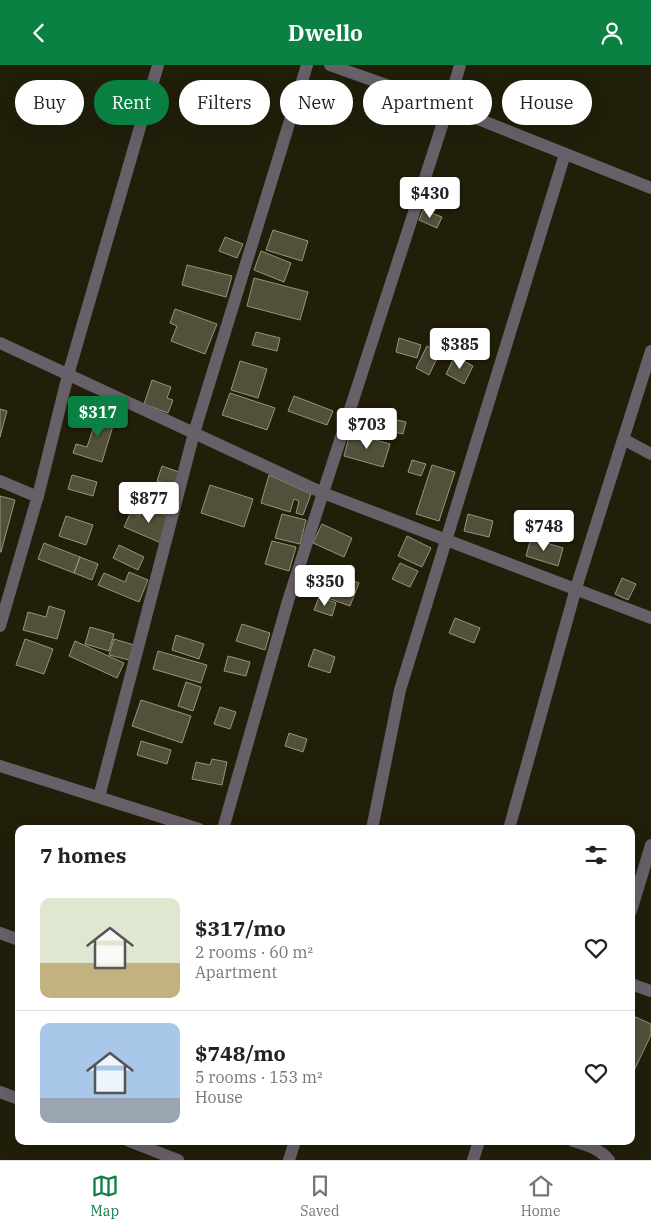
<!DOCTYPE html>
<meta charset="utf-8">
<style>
:root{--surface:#fff;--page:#f6f6f6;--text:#222;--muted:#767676;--line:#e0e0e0;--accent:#0b8043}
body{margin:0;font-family:"IBM Plex Serif",serif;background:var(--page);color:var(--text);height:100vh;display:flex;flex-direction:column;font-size:19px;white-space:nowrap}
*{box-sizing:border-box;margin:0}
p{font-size:16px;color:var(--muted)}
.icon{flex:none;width:28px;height:28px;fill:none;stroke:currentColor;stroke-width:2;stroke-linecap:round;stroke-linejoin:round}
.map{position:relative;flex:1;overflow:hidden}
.panel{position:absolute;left:15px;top:760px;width:620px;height:320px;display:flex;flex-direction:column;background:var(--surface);border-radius:10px;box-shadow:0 5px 20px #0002}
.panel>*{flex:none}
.top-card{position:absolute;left:15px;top:15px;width:621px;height:45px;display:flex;gap:10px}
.price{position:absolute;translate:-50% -42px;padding:0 11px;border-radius:5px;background:#fff;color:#222;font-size:16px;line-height:32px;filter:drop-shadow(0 1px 2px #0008)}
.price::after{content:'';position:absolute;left:50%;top:30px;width:15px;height:11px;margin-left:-8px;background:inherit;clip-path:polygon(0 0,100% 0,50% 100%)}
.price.on{background:var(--accent);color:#fff}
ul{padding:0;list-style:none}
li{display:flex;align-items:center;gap:15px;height:125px;padding:0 25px}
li+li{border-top:1px solid var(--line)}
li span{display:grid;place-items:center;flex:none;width:140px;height:100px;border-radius:10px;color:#555}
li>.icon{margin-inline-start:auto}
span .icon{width:60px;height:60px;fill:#fffc;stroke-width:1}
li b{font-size:21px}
h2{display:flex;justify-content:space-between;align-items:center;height:60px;padding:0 25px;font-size:21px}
.pill{padding:0 18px;border-radius:22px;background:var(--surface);box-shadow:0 5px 20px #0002;font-size:18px;line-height:45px}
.pill.on{background:var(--accent);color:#fff}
header{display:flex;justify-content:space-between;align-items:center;height:65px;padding:0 25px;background:var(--accent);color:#fff;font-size:22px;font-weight:800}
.tabs{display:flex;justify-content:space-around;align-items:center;height:70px;border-top:1px solid var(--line);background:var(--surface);font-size:14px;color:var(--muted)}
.tabs a{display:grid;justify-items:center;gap:2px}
.tabs .on{color:var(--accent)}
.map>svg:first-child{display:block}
.building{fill:#524f3a;stroke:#97947d}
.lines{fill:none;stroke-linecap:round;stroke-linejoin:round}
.minor{stroke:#686068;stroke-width:12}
</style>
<header><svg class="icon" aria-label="back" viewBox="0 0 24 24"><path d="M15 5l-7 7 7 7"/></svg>Dwello<svg class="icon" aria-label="person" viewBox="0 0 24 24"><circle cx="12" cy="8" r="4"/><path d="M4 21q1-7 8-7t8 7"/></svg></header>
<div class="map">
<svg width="651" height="1095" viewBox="0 0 651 1095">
<rect width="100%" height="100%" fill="#211f0a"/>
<path class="building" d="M423,145l19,7 -5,11 -18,-8z
M273,165l35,11 -6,20 -36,-11z
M225,172l18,7 -6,14 -18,-7z
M261,186l30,12 -7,19 -30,-12z
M187,200l45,11 -6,21 -44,-12z
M254,213l54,14 -8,28 -53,-14z
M175,244l42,15 -12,30 -34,-13 6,-15 -7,-3z
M256,267l24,6 -3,13 -25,-6z
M399,273l22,7 -4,13 -21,-6z
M427,281l13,6 -11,23 -13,-7z
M455,291l18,10 -9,18 -18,-10z
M240,296l27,8 -9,29 -27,-8z
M152,315l19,7 -4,11 6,2 -5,13 -24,-9z
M230,328l45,15 -8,22 -45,-15z
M294,331l39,15 -6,14 -39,-14z
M0,344l7,2 -7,26z
M99,346l17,5 -14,46 -29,-9 3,-9 11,3z
M393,354l13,3 -3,12 -13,-3z
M350,368l40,11 -7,23 -39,-11z
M412,395l14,4 -5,12 -13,-4z
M432,400l23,7 -16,49 -23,-7z
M162,401l17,6 -5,14 -17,-5z
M72,410l25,7 -4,14 -25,-7z
M269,410l42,19 -8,21 -7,-2 3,-12 -5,-2 -4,13 -29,-9z
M139,418l27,8 -5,14 -27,-8z
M210,420l43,14 -9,28 -43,-14z
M0,431l15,4 -14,52h-1z
M143,440l29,13 -11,25 -37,-16 7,-15 8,4z
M282,449l24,6 -6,24 -25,-6z
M468,449l25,7 -4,16 -25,-6z
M66,451l27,9 -7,20 -27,-9z
M322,459l30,14 -8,19 -31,-14z
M407,471l24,12 -9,19 -24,-11z
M531,473l32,10 -5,18 -32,-10z
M272,476l24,6 -7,24 -24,-7z
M44,478l36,14 -6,16 -36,-14z
M119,480l25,12 -6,13 -25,-12z
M80,492l18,7 -6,16 -18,-7z
M400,498l18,8 -8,16 -18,-8z
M319,503l40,15 -9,23 -39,-14z
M129,507l19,8 -9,22 -41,-17 6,-12 21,9z
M622,513l14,6 -8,16 -13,-6z
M319,532l17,6 -4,13 -18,-6z
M49,541l16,5 -8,28 -34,-9 5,-18 18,5z
M455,553l25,10 -6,15 -25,-10z
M242,559l28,9 -5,17 -29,-9z
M90,562l24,7 -5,17 -24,-7z
M176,570l28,9 -5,15 -27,-9z
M25,574l28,10 -9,25 -28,-9z
M114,574l20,6 -5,15 -20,-5z
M75,576l49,22 -7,15 -48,-22z
M314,584l21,8 -5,16 -22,-7z
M158,586l49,14 -6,18 -48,-14z
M228,591l22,6 -4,14 -22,-5z
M186,617l15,5 -8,24 -15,-5z
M141,635l50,16 -9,27 -50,-17z
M220,642l16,5 -6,17 -16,-5z
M289,668l18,6 -4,13 -18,-6z
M141,676l30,9 -4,14 -30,-9z
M212,694l15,3 -5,23 -30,-6 4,-17 14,3z
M631,950l20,9v11l-20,42z"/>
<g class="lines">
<path class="minor" d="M330,0l118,42 203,81
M0,278l323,150 328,125
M623,374l28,15
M0,416l38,16
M0,561l39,-134 29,-117 90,-310
M0,701l199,63
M99,732l95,-364 113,-368
M223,764l65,-228 160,-494 12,-42
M372,764l28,-139 165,-536
M509,764l67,-241 75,-237
M631,846l20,-66
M0,868l19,7
M631,919l20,7
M0,1027l19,7
M129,1076l49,19
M573,1076c14,4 27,8 36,19
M289,1095l6,-19
M473,1095l6,-19"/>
</g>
</svg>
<b class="price" style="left:430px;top:154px">$430</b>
<b class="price" style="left:460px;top:305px">$385</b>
<b class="price on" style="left:98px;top:373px">$317</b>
<b class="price" style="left:367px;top:385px">$703</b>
<b class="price" style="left:149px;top:459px">$877</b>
<b class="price" style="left:544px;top:487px">$748</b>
<b class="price" style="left:325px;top:542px">$350</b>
<div class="top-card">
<a class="pill">Buy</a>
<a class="pill on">Rent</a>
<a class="pill">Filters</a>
<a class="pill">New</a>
<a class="pill">Apartment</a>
<a class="pill">House</a>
</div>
<section class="panel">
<h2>7 homes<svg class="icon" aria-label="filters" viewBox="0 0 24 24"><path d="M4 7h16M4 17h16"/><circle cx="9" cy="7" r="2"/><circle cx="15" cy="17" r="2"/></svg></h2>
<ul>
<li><span style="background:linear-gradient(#dfe7d0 65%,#c2b280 0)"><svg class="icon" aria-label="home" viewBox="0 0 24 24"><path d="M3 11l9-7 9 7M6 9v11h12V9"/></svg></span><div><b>$317/mo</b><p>2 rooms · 60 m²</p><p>Apartment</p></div><svg class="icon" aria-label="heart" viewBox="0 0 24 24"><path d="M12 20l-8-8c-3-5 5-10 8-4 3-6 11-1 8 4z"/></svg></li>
<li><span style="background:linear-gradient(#a9c7e8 75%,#9aa5b1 0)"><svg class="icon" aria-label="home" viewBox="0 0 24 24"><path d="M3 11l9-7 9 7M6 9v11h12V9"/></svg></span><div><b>$748/mo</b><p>5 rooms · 153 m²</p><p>House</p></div><svg class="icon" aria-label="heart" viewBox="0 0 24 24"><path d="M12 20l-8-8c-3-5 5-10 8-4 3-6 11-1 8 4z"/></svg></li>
</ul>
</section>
</div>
<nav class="tabs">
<a class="on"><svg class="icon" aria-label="map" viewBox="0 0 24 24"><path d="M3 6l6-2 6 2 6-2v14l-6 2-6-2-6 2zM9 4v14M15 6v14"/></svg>Map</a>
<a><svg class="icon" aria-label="saved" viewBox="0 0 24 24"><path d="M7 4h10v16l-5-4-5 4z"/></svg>Saved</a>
<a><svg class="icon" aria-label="home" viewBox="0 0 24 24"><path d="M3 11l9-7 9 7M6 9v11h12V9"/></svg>Home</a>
</nav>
